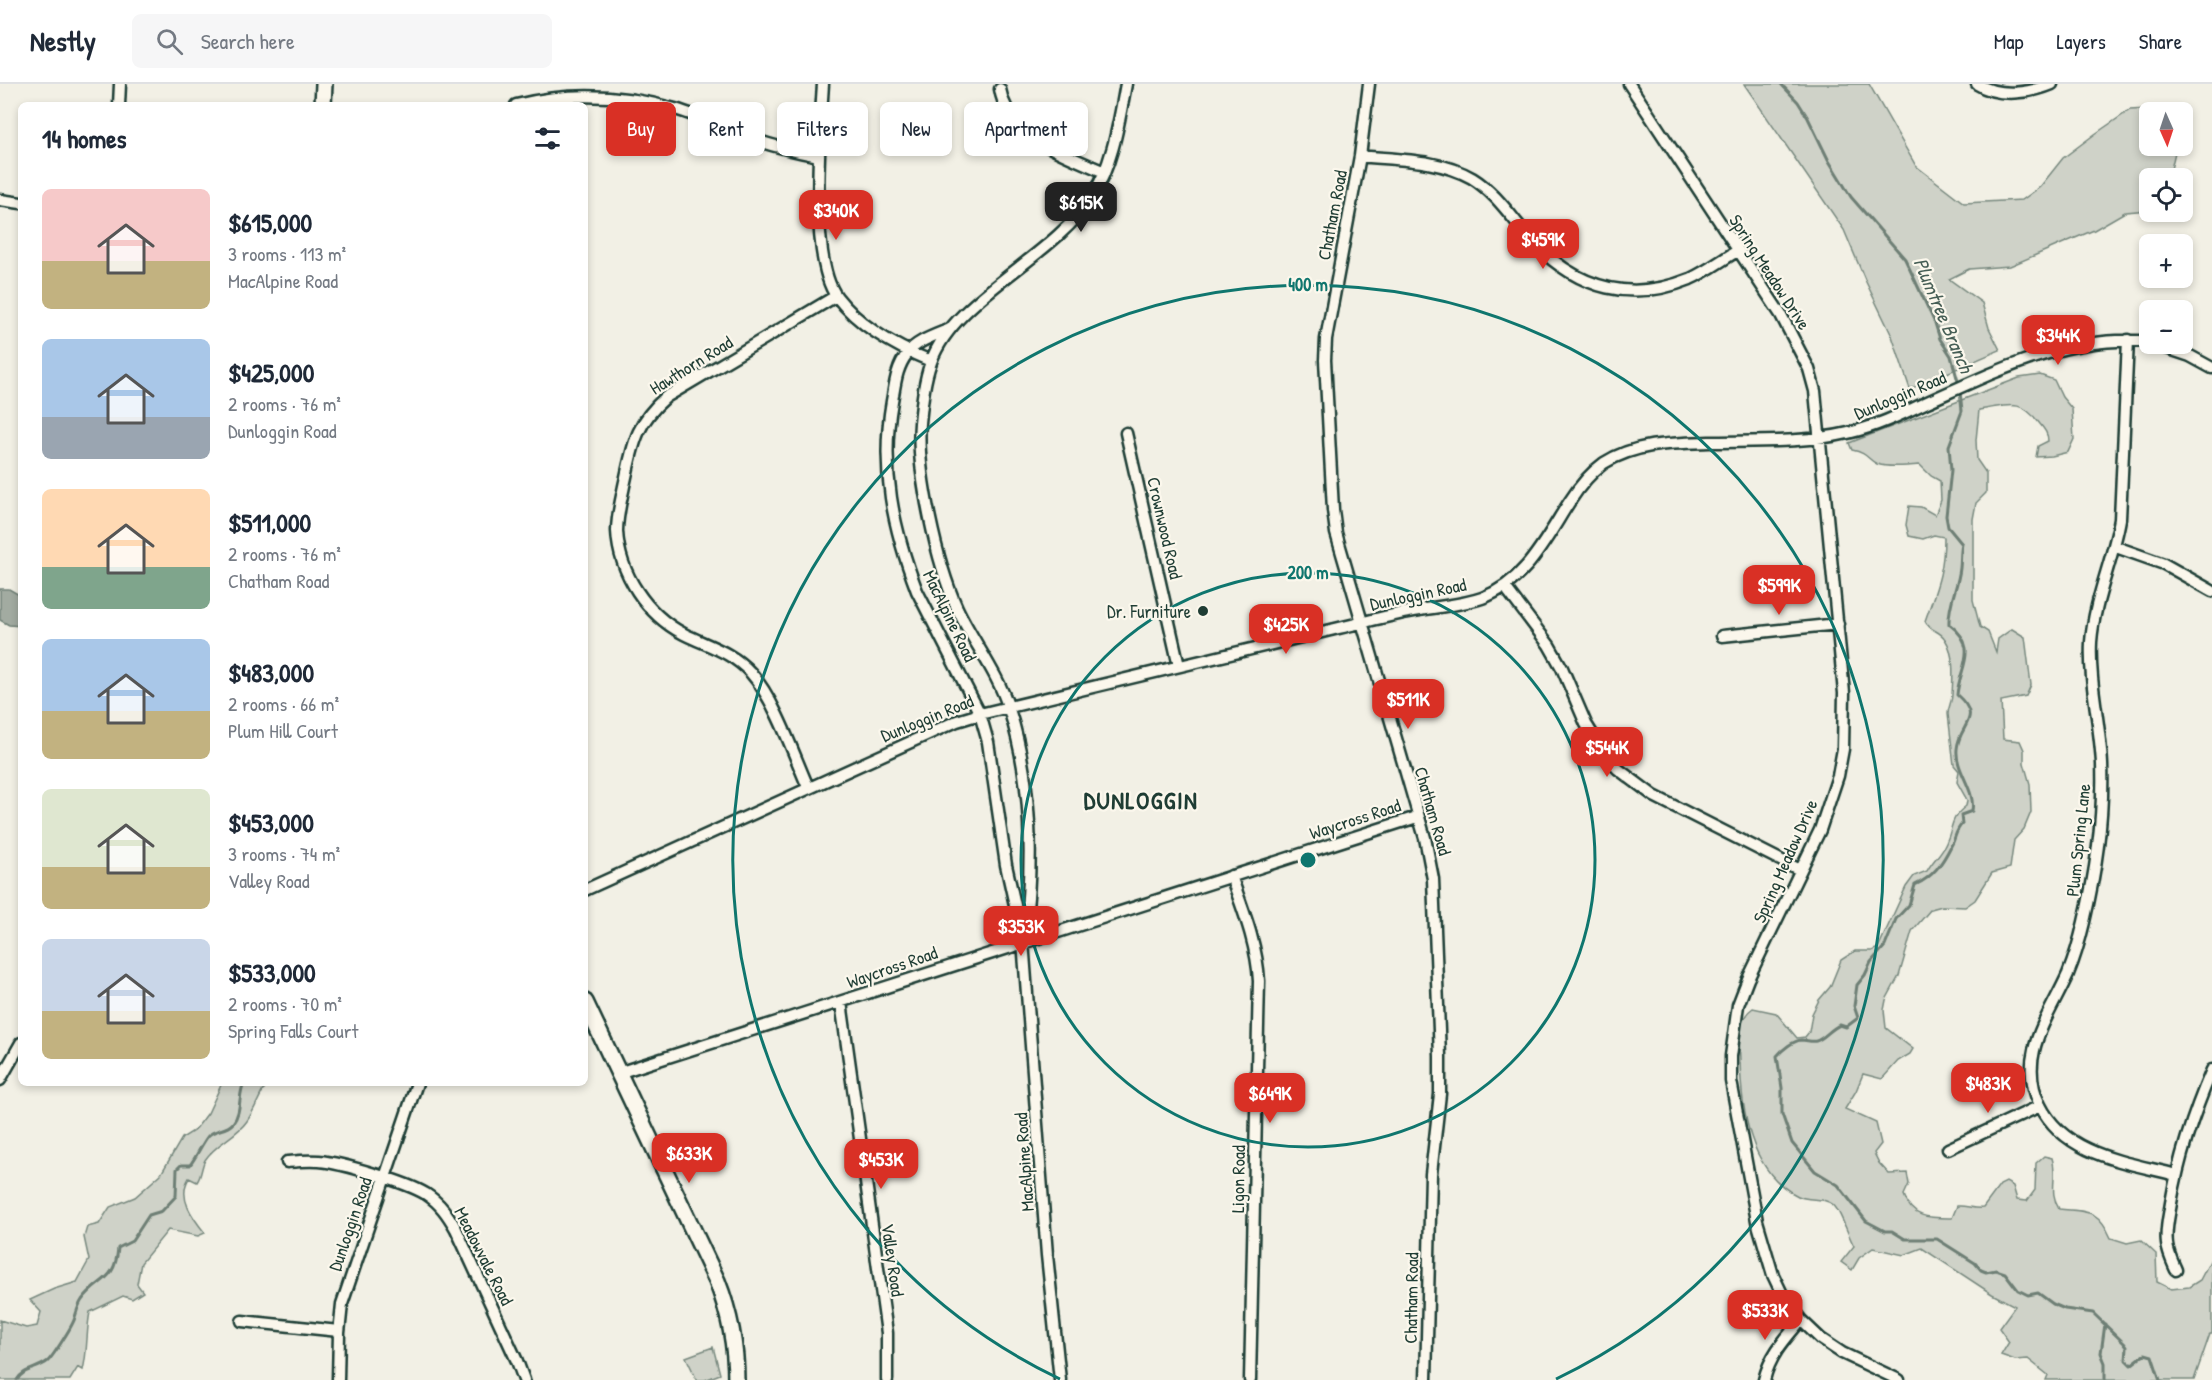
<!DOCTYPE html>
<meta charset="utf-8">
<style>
:root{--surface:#fff;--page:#f6f6f7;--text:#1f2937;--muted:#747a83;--line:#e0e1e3;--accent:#d93025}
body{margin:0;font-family:"Patrick Hand",sans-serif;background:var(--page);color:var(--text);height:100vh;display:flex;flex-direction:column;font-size:22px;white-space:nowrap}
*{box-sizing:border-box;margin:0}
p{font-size:20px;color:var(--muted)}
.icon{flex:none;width:33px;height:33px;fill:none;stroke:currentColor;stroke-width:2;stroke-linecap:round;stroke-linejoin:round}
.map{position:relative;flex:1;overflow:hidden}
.sheet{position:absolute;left:18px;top:18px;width:570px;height:984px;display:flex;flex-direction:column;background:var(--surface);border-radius:9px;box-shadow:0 3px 9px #0003}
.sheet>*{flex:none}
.guide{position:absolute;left:606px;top:18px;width:570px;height:54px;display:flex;gap:12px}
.needle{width:39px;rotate:177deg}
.fabs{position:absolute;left:2139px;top:18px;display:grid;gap:12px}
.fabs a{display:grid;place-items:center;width:54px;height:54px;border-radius:9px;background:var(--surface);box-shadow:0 3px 9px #0003;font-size:30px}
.price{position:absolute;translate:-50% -51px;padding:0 14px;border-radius:12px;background:var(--accent);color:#fff;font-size:20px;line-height:39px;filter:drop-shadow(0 2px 3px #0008)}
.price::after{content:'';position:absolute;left:50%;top:36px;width:18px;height:14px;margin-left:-9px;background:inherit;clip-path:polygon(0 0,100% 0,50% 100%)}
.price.on{background:#222;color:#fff}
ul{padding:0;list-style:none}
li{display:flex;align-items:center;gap:18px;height:150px;padding:0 24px}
li span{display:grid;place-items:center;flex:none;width:168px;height:120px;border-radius:9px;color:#555}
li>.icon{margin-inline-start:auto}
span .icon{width:72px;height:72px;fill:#fffc;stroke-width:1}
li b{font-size:26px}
h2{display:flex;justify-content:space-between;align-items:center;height:72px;padding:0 24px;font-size:26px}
.tag{padding:0 21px;border-radius:9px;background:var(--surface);box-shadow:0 3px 9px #0003;font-size:21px;line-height:54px}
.tag.on{background:var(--accent);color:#fff}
header{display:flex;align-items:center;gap:36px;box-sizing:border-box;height:84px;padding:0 30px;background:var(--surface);border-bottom:2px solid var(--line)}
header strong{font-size:28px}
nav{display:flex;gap:33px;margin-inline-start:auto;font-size:21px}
.search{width:420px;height:54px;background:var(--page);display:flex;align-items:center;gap:15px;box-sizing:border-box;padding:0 21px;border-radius:9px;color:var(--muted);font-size:22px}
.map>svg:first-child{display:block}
.green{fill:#cfd2c8;stroke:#77887e;stroke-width:1.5}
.water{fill:#a2aba1;stroke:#6e7f75;stroke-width:1.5}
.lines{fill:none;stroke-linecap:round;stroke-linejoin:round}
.stream{stroke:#6e7f75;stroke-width:3}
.street-casing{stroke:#1f3d34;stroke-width:15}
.secondary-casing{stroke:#1f3d34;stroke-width:20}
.street{stroke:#fbf7ec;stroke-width:10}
.secondary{stroke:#fbf7ec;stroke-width:15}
.ring{fill:none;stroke:#0f766e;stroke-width:3}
.poi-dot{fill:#1f3d34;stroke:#fbf7ec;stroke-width:2}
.labels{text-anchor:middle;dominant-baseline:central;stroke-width:4.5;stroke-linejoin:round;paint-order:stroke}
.street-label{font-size:18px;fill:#1f3d34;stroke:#fbf7ec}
.poi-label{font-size:18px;fill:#1f3d34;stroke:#fbf7ec;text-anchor:end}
.water-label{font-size:20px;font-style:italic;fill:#465e55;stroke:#fbf7ec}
.district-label{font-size:24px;font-weight:bold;letter-spacing:1.5px;fill:#1f3d34;stroke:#fbf7ec}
.centre{fill:#0f766e;stroke:#fbf7ec;stroke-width:3}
.ring-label{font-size:18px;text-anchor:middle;font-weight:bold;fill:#0f766e;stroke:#fbf7ec;stroke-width:4.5;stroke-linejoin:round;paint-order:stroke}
</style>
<header>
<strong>Nestly</strong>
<div class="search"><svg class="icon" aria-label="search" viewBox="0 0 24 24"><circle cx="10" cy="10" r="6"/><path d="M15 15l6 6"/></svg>Search here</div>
<nav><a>Map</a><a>Layers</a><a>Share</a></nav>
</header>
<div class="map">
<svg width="2212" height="1296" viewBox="0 0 2212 1296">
<rect width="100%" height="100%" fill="#f2f0e5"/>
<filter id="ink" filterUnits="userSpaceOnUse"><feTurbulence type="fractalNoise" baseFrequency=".0167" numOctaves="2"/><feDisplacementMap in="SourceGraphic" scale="12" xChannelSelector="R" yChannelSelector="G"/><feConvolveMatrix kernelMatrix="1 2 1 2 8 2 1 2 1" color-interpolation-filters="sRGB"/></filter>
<g filter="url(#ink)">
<path class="green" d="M1744,0h125l47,82 48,37 58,-3 18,-13 23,-29 32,-24 35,-24 35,-2 6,4h-21v34h29l-4,6 -6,26h-19l-1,32 -24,2 -31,18 -84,36 -41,3 -20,10 33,24 7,25 11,22 -90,39 -18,-53 -26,-54 -22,-52z
M2040,291l14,5 8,17 10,12 2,30 -6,13 -16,4 -16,1 2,-11 10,-5c0,-7 -3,-11 -8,-17 -20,-27 -32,-18 -61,-14l-3,30 1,20 9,13v20l-10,10 -3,16v81l7,27 8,5 8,20 2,-13 14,-10 13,8 6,48 -5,11 -25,5 2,38 17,2 4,9v13l6,21 1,28 -7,17 -10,11 -4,28 -18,5 -17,27 -10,7 -23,-1 -11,3 -19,22 -13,45 -13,24 -2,10 2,18 27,21 -3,5 -12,7 -16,18 -19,-5 -7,17 -11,18 31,14 5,21 -7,9 5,10 10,11 18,-1 2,11 -5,11c8,24 26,23 48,23l5,-12c9,-1 15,3 26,2l17,-23 6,-3 7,4 4,14 10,1 8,-11 1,-27 8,-7 8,2c6,19 -4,33 7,51 28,3 39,-1 52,29l16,5 14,-3 15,14 1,28 14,7 18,-2 11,-7 12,-23v77h-2l-16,46h-148l2,-5 -20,-16 -13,1 -14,-5 8,-13 -10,-14 16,-22 -23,-12 -70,-46 -18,7 -31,-7 -14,10 -7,12 -11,-8 13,-16c-6,-11 -12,-30 -18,-38 -8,-12 -26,-6 -38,-12 -49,-24 -57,-89 -58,-137 -1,-19 -3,-40 13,-51l23,5 21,25 8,-1 4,-5 3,-18 7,-14 11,-13 11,-27 14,-9h17l6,-3 28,-61 8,-11 13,-5c5,-10 15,-18 19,-28 8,-17 3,-24 20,-37l1,-6 -10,-18 2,-11 -5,-6 -6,-51c0,-7 4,-12 4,-19 1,-17 3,-41 -7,-56 -5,-9 -16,-8 -20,-18 11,-32 19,-48 19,-84l-10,-2 -11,4 -14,-3 -3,-11 3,-19 12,1 14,8 6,-15 -1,-19 -9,-5 -11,-11c-11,1 -33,3 -43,-1 -10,-5 -9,-11 -25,-14l-3,-7 170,-65z
M222,999h47l-4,4c-6,10 -11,24 -18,34 -11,16 -31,22 -42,39 -4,7 -3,15 -8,22l-8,-4c-12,20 4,40 16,55l-7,3 -30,-6 -27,33 -4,21 6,8 -11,7 -9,-3 -33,16c-4,20 -2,38 -7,58l-5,-3 -8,13h-70v-60l26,8 11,-2 4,-14 -11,-12 24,-11 23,-7 12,-22 -5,-23 3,-10 12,-3 11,-17 25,-10 26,-23 21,-36 13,-8 13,-17z
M713,1263l7,27 -15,6h-8l-11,-23z"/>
<path class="water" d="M0,505h9l12,7v30l-12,-1 -9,-5z"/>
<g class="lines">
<path class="stream" d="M1781,0l17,18 10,16 21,43 22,36 54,62 30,64 5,16 11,17 8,29
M1960,307l2,20 -13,35 2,24 -5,46 2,11 14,17c-2,9 -1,16 -2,24 -2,20 -12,35 -11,56 32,24 10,43 8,71 27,24 2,29 0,54 -2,22 19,41 15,62l-11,4 1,9c-7,7 -6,14 -11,22 -9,18 -18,31 -36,39l-6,20 -13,14 -11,27 -14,16 -6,13 -8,10 -3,21 4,12 -12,9 -6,-2c-10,4 -16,14 -24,16 -4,1 -10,-1 -15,-1 -8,1 -18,9 -24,16l5,32v26l10,29 23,28 23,14 28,36 19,10h7l13,8h32l38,24 6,7 5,2 10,-2 9,3 13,17 10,5 10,-2 15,11 12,5 28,4 31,30 3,4 -1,13 5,5 14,-11 7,2 8,24
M17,1296c7,-12 20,-10 31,-19 5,-5 26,-37 27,-44 2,-6 3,-11 7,-17 17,-23 33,-17 36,-52l14,-7 17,-26 13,-4 14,-15 1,-27 4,-4h9c7,-9 11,-20 18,-29 6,-7 19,-5 25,-13 9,-11 5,-29 11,-40
M2105,1296v-17l-4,-10 4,-29"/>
<defs>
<path id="street" d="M823,0c-3,47 -14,177 14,213 24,31 59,50 94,64
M1369,0l-9,72 -34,183 -1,21 8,150 3,23 89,305 8,41 7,177v38l-9,80 -5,206
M1629,0l152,231 28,54 6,22 29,302 -1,56 -5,27 -18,54 -72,149 -10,26 -7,51v25l26,140 16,54 10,21 18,24 20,19 21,14 57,27
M1977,0c22,14 53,9 75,0
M1000,5c8,48 65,65 104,83
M119,21l1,-21
M516,21c52,-13 107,-11 159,4 24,7 46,18 69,27 24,9 49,15 75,20
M1360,72c37,4 79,3 112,22 26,16 43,45 63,66 44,45 96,59 155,35 16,-7 32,-19 47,-28
M0,116l21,3
M950,245c-14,6 -34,12 -43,25 -11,14 -12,31 -15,47 -12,68 1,127 25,190l63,123 8,28 18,123 17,76 24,314 13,125
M2128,256l-8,179c-7,41 -26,81 -29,123 -2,41 9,81 11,122 2,52 -6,107 -18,158 -4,17 -9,35 -16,52 -19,43 -52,82 -28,131 25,51 87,57 136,70
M2154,260l36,12 22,12
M1126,349l53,233
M2116,463l48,17 48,27
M1505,503l44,58 13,23 24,56 19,31 13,14 36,27 146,74
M1722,552l116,-12
M808,703c-15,-34 -33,-87 -57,-114 -19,-21 -43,-27 -67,-39 -37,-19 -65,-60 -67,-103 0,-15 4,-30 7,-45 9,-39 10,-61 42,-89l170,-101
M1231,792c12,34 26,68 28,105l-9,399
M585,806l372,-169 23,-7c119,-29 239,-57 359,-86 27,-6 54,-14 81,-18 21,-4 42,-5 62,-12 44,-16 64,-60 88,-97 9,-14 20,-28 34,-38 32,-20 68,-20 105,-21 43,-1 97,1 139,-9 27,-6 52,-18 77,-30 70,-31 146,-70 225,-61
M1024,851c10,-73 8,-155 -15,-226 -11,-36 -36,-67 -52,-101 -20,-44 -41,-138 -37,-185 2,-20 4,-42 11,-61 23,-65 122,-104 161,-165 21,-33 27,-76 34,-113
M841,918l46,331v47
M618,989c266,-85 532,-172 799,-256
M0,996l21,-37
M1948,1065l92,-43
M287,1078c11,-1 21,-2 32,-1 23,2 87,21 107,33 14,9 22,21 30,35l61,132 7,19
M2176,1186c-4,-9 -8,-17 -9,-26 -2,-14 2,-28 4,-41 8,-47 22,-89 41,-133
M242,1237l97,10
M338,1296l1,-47 3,-29 75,-221
M1764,1296c6,-25 21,-41 37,-60"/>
<path id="secondary" d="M323,21l1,-21
M585,918l132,279c13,33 19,64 19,99"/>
</defs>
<use href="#street" class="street-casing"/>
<use href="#secondary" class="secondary-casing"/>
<use href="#street" class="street"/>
<use href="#secondary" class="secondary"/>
</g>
</g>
<g class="ring">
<circle cx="1308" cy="776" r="287"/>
<path d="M1060 1295A575 575 0 1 1 1556 1295"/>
</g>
<circle class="poi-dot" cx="1203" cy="527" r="6"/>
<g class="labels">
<g class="street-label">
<text transform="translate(1332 131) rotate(-79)">Chatham Road</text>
<text transform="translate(1770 188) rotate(57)">Spring Meadow Drive</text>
<text transform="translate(691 281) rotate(-32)">Hawthorn Road</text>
<text transform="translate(1900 311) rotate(-23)">Dunloggin Road</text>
<text transform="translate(1165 444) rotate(77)">Crownwood Road</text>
<text transform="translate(1418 510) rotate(-12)">Dunloggin Road</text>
<text transform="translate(950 532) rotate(64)">MacAlpine Road</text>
<text transform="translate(927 634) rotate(-22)">Dunloggin Road</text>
<text transform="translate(1433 727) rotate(74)">Chatham Road</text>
<text transform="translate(1355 735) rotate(-18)">Waycross Road</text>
<text transform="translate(2078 756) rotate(-84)">Plum Spring Lane</text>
<text transform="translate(1785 777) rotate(-66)">Spring Meadow Drive</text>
<text transform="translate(892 883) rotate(-19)">Waycross Road</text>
<text transform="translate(1024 1078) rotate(-94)">MacAlpine Road</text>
<text transform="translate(1238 1095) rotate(-89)">Ligon Road</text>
<text transform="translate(350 1140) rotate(-71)">Dunloggin Road</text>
<text transform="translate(484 1172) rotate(63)">Meadowvale Road</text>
<text transform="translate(893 1176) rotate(82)">Valley Road</text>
<text transform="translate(1411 1214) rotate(-89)">Chatham Road</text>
</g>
<g class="poi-label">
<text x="1191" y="527">Dr. Furniture</text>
</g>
<g class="water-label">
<text transform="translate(1944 231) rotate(67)">Plumtree Branch</text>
</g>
<g class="district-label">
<text x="1141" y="716">DUNLOGGIN</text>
</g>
</g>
<circle cx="1308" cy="776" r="9" class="centre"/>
<g class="ring-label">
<text x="1308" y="207">400 m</text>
<text x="1308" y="495">200 m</text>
</g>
</svg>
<div class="fabs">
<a><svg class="needle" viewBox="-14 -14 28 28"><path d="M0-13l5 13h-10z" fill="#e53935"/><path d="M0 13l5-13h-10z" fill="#747a83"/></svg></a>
<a><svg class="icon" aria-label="locate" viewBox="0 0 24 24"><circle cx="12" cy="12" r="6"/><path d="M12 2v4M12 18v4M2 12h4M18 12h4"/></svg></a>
<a>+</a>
<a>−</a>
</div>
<b class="price on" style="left:1081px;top:149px">$615K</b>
<b class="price" style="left:836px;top:157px">$340K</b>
<b class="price" style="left:1543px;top:186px">$459K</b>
<b class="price" style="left:2058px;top:282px">$344K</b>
<b class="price" style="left:1779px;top:532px">$599K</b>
<b class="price" style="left:1286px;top:571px">$425K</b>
<b class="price" style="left:1408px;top:646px">$511K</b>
<b class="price" style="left:1607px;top:694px">$544K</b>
<b class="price" style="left:1021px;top:873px">$353K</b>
<b class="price" style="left:1988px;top:1030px">$483K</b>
<b class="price" style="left:1270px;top:1040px">$649K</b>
<b class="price" style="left:689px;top:1100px">$633K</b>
<b class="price" style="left:881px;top:1106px">$453K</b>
<b class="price" style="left:1765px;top:1257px">$533K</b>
<div class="guide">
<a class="tag on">Buy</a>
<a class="tag">Rent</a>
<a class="tag">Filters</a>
<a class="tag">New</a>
<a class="tag">Apartment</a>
</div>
<section class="sheet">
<h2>14 homes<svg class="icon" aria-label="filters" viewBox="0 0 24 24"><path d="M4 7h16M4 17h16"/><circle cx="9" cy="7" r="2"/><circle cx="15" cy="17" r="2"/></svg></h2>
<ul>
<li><span style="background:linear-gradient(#f6c9c9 60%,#c2b280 0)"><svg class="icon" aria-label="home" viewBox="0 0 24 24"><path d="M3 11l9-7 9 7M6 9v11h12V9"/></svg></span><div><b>$615,000</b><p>3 rooms · 113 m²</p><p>MacAlpine Road</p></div></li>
<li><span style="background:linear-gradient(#a9c7e8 65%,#9aa5b1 0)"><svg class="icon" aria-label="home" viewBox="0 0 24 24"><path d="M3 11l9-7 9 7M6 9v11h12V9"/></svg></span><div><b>$425,000</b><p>2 rooms · 76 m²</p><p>Dunloggin Road</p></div></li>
<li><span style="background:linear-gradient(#ffd9b3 65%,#7fa58c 0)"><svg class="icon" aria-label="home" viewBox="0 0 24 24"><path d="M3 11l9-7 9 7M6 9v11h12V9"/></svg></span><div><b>$511,000</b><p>2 rooms · 76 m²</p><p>Chatham Road</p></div></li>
<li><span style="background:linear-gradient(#a9c7e8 60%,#c2b280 0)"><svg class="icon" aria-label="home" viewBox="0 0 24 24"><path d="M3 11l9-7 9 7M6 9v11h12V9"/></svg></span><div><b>$483,000</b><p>2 rooms · 66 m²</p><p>Plum Hill Court</p></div></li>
<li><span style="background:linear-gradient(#dfe7d0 65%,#c2b280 0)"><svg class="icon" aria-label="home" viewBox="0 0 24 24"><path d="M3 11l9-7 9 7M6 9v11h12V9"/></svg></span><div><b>$453,000</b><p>3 rooms · 74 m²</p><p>Valley Road</p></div></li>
<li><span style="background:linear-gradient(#c9d6e8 60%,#c2b280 0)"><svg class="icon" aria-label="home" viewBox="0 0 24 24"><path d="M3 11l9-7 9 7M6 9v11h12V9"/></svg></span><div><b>$533,000</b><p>2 rooms · 70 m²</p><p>Spring Falls Court</p></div></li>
</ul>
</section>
</div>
